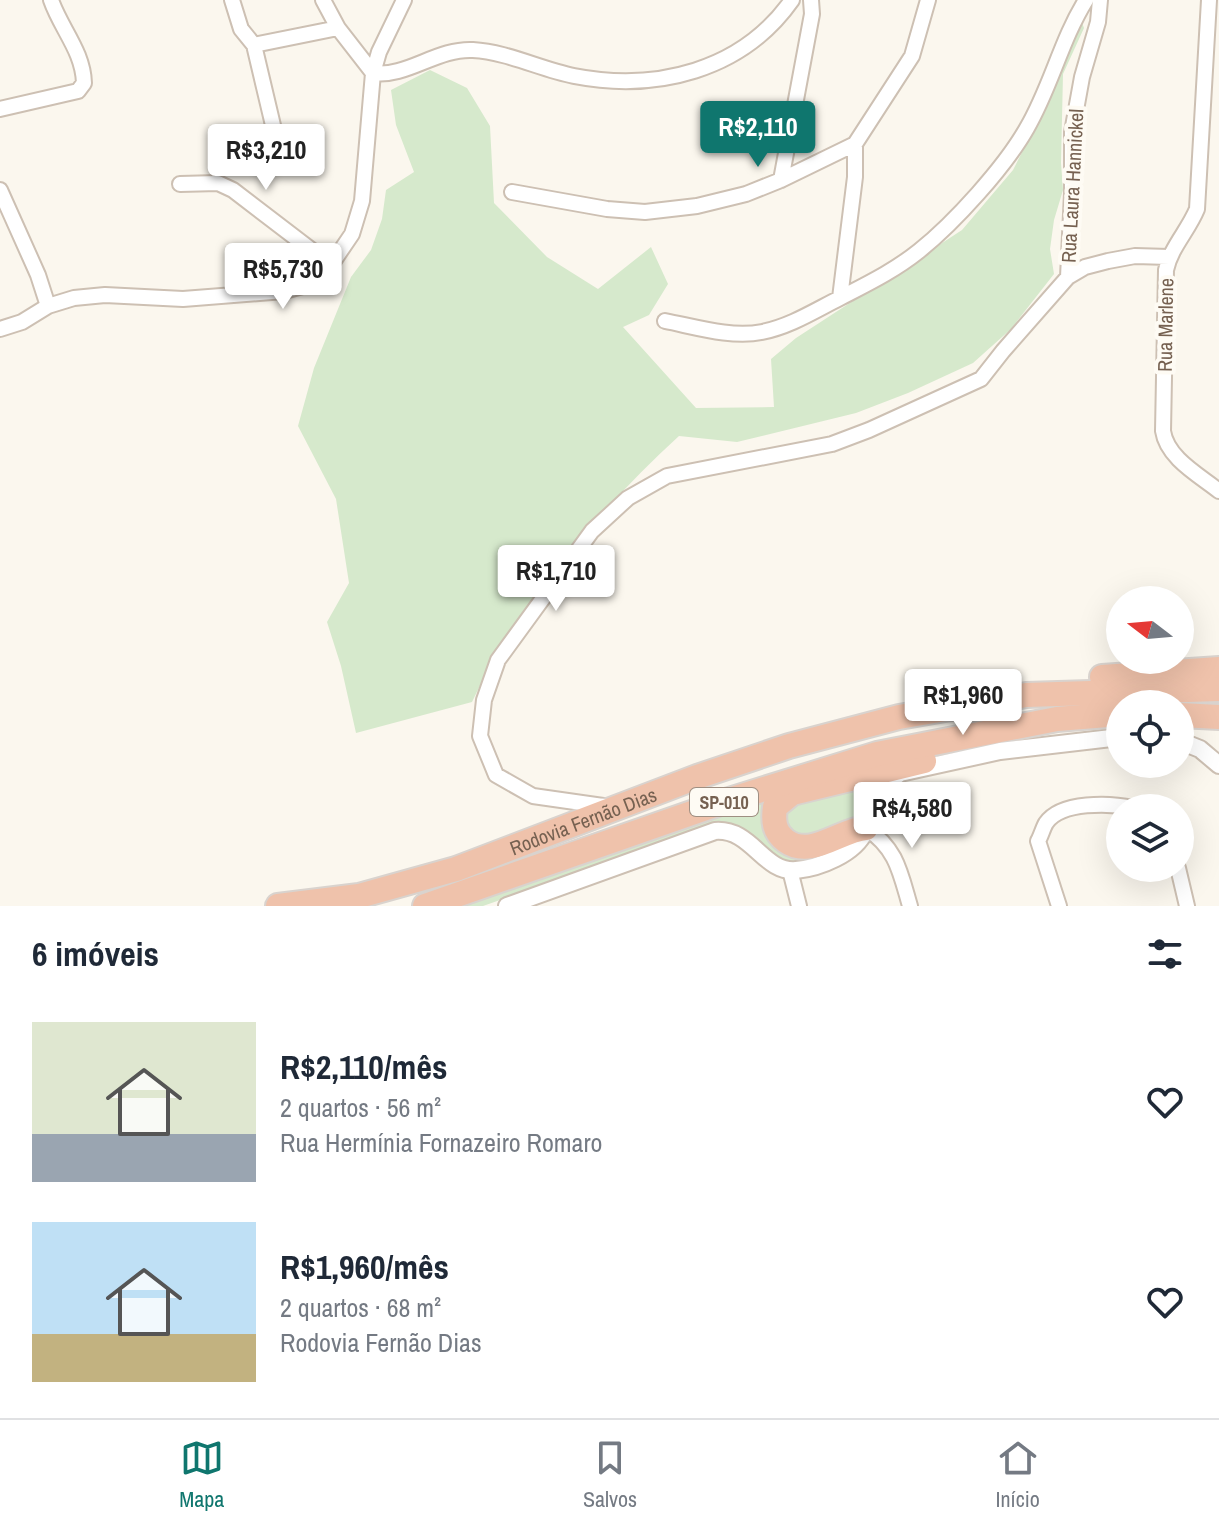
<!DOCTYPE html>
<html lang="pt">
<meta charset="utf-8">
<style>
:root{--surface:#fff;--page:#f2f2f3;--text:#1f2937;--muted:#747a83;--line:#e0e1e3;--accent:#0f766e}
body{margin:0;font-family:"Archivo Narrow",sans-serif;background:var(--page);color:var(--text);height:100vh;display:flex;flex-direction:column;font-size:30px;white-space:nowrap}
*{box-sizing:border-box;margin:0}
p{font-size:26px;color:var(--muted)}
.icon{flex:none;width:44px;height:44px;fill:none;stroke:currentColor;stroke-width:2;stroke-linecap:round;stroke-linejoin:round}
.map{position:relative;height:906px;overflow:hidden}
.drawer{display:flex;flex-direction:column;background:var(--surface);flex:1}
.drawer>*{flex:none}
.needle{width:52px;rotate:286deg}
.buttons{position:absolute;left:1106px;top:586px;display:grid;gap:16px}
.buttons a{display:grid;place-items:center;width:88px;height:88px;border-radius:50%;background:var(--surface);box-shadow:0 8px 32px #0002;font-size:40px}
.price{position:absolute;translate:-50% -68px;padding:0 18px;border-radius:8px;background:#fff;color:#222;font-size:26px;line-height:52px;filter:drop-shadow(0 2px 4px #0008)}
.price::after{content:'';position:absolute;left:50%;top:48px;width:24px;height:18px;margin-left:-12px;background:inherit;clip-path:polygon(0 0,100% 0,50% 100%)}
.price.active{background:var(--accent);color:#fff}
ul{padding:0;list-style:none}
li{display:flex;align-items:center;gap:24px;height:200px;padding:0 32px}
li span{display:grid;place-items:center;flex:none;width:224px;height:160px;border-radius:0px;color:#555}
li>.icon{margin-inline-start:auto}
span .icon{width:96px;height:96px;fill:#fffc;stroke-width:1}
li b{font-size:34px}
h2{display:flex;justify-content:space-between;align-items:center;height:96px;padding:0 32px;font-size:34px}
.tabs{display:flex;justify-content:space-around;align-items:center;height:112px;border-top:2px solid var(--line);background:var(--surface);font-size:22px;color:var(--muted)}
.tabs a{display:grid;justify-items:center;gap:4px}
.tabs .active{color:var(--accent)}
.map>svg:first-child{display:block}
.green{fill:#d6e9cc}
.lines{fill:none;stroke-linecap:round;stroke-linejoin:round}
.minor-casing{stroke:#cdc0b3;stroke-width:18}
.tertiary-casing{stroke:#cdc0b3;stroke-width:20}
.motorway-casing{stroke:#d9d3ce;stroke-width:28}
.minor{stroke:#fff;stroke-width:14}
.tertiary{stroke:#fff;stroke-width:16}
.motorway{stroke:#efc2ab;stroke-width:24}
.labels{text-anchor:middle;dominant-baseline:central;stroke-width:8;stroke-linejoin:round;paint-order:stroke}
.shield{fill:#fefbf4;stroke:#9f8f82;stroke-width:2}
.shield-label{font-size:18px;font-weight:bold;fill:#766151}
.street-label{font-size:20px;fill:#766151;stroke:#fefbf4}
</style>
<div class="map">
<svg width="1219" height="906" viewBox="0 0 1219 906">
<rect width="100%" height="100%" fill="#fbf7ee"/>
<path class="green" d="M1081,20l3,8 -21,46 -2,89 2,27 -9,30 -4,29 4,25 -43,55 -38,34 -65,30 -52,20 -119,29 -58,-6c-65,59 -123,128 -172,200 -14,20 -24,44 -35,66l-116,31 -15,-67 -14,-44 22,-39 -13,-84 -38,-73 16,-58 37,-91 20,-27 11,-31 4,-29 28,-18 -18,-47 -5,-35 39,-20 37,18 23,38 4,77 53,54 51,32 53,-42 17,37 -19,31 -26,12 73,81 78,-1 -3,-48 25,-21 166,-108 51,-60 27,-53z
M880,777l-24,41 -35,19 -33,-4 -7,-26z
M769,797l-6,11 2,17 69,27c-13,4 -29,11 -43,10 -26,-1 -39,-38 -69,-39l-239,83h-21l124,-47z"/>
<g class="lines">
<defs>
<path id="minor" d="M232,0l9,29 13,16
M323,0l15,28 35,45
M1209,0l-12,209c-9,22 -26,38 -31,61l-3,161c4,27 36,44 56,60
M373,73c33,5 64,-25 100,-23 34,2 67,19 101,26 82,16 168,-5 218,-76
M0,109l78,-18 6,-8c-1,-32 -23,-54 -33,-83
M276,138l-22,-93 84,-17
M781,180l31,-166 -1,-14
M180,184l38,-1 15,7 98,75
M0,190l38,85 10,31
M512,192l95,17 38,3 52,-6 49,-12 35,-14 74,-36 57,-88 16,-56
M1068,277l4,-84v-61l10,-55 16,-55 2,-22
M840,298l15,-121v-33
M665,321c31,6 66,17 97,11 29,-6 52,-21 78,-34 27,-14 54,-27 79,-47 35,-28 86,-84 108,-123 24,-41 34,-88 59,-128
M0,329l22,-7 26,-16 26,-8 31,-3 78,4 101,-8 26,-7 21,-19 21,-31 10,-33 11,-128 6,-21 25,-52
M610,807l-77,-11 -37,-21 -16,-39 4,-36 14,-40 94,-129 36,-33 39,-22 165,-32 37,-14 112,-51 22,-28 65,-74 17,-10 23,-6 27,-5 34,1
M866,828c31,21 34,44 44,78
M1178,868l9,38
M790,870l9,36
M1059,906l-21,-65c3,-5 5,-13 8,-18 15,-22 64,-20 87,-15"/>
<path id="tertiary" d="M1180,741l20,8 19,16
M507,906l208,-75c37,-3 48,42 81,39 23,-2 59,-16 69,-39 9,-21 14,-44 35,-58l100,-22 120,-14"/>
<g id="motorway">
<path d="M1102,677l117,-8"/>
<path d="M1180,715l39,2"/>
<path d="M866,828c-26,2 -55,31 -80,13 -12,-9 -13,-20 -11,-34l17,-14 132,-32"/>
<path id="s1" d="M278,906l81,-10 97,-27 241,-92 92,-31 110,-29 127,-22 193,-6"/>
<path d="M425,906l304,-106 148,-46 180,-35 63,-5"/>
</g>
</defs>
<use href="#minor" class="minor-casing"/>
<use href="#tertiary" class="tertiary-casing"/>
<use href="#motorway" class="motorway-casing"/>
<use href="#minor" class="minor"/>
<use href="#tertiary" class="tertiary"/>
<use href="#motorway" class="motorway"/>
</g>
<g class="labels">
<rect class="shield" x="690" y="788" width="68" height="28" rx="6"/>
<g class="shield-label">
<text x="724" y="802">SP-010</text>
</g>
<g class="street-label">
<text transform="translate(1072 186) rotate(-87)">Rua Laura Hannickel</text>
<text transform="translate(1165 325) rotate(-89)">Rua Marlene</text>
<text stroke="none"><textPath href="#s1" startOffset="318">Rodovia Fernão Dias</textPath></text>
</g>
</g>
</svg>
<div class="buttons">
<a><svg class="needle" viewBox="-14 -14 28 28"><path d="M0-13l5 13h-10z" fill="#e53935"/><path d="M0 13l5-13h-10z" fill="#747a83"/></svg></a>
<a><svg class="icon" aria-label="locate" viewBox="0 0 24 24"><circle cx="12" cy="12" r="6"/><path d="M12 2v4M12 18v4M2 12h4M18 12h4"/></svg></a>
<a><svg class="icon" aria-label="layers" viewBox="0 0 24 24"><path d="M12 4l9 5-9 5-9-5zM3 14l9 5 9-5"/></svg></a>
</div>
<b class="price active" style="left:758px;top:169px">R$2,110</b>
<b class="price" style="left:266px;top:192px">R$3,210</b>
<b class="price" style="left:283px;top:311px">R$5,730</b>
<b class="price" style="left:556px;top:613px">R$1,710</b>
<b class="price" style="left:963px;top:737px">R$1,960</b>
<b class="price" style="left:912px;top:850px">R$4,580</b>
</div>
<section class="drawer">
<h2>6 imóveis<svg class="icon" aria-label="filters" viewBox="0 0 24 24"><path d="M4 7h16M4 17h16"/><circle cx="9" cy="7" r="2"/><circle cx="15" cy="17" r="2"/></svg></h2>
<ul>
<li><span style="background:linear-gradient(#dfe7d0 70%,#9aa5b1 0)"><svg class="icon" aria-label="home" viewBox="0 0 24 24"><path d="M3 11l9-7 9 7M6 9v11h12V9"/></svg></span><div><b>R$2,110/mês</b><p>2 quartos · 56 m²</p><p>Rua Hermínia Fornazeiro Romaro</p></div><svg class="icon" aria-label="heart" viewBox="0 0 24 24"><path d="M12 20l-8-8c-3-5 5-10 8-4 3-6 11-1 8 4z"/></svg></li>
<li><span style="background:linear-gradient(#bfe0f5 70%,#c2b280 0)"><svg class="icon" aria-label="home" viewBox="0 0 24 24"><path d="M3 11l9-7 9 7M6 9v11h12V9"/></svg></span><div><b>R$1,960/mês</b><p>2 quartos · 68 m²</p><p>Rodovia Fernão Dias</p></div><svg class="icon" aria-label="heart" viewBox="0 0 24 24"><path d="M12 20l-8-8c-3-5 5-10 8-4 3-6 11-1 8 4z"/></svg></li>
</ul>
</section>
<nav class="tabs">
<a class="active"><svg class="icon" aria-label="map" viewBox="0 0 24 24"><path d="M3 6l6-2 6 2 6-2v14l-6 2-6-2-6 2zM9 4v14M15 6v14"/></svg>Mapa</a>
<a><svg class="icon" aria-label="saved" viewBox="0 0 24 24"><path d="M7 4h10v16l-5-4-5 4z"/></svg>Salvos</a>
<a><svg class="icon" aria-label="home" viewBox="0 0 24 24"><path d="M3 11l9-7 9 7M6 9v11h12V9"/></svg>Início</a>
</nav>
